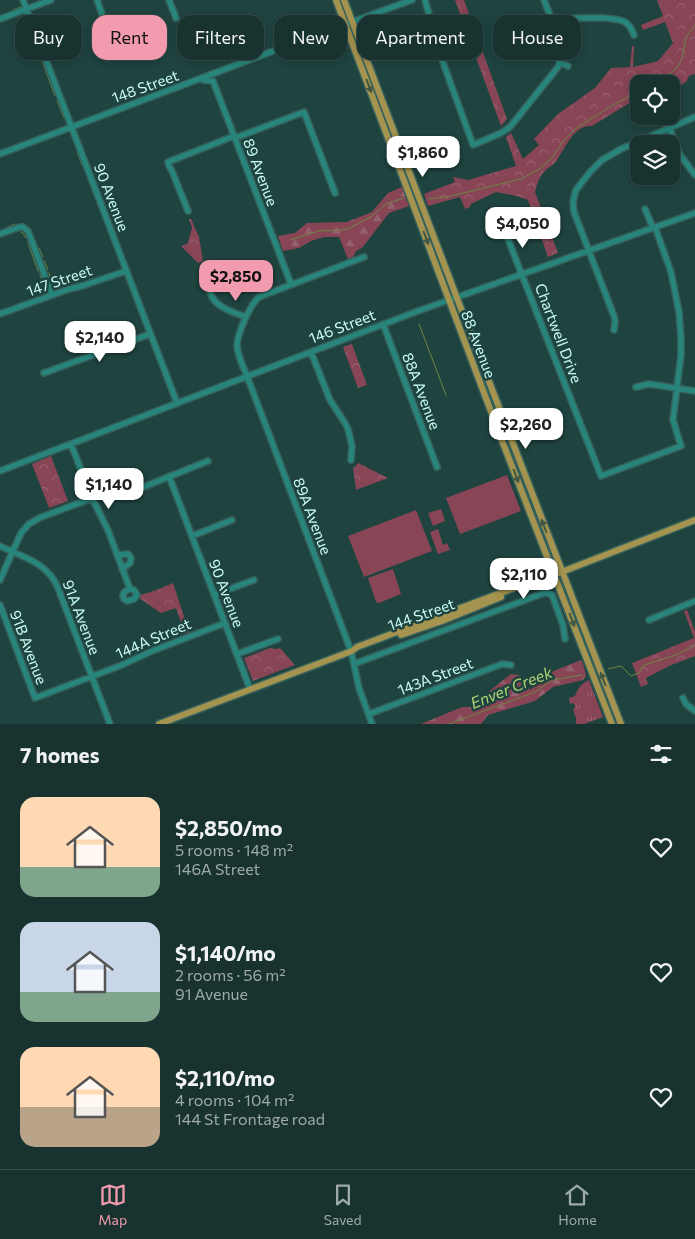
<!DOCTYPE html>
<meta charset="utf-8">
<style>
:root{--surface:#17322f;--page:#203a37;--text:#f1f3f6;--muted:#9eaaaa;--line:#364d4b;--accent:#f29aae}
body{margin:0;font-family:Commissioner,sans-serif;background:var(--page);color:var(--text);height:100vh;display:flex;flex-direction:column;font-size:19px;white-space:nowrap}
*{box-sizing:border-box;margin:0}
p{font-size:16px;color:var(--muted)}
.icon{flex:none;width:28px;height:28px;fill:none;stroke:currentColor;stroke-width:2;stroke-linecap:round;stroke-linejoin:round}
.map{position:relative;height:724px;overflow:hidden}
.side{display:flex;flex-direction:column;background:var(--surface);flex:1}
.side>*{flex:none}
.hud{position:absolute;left:15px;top:15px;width:665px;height:45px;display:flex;gap:10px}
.tools{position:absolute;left:630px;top:75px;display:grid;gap:10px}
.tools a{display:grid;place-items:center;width:50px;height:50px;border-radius:10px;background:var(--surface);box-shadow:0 2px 8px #0003,0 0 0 1px var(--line);font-size:25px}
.price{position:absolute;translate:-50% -42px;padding:0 11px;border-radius:10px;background:#fff;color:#222;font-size:16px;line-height:32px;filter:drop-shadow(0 1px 2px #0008)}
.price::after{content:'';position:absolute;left:50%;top:30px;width:15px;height:11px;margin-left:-8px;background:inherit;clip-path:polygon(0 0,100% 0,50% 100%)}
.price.active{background:var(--accent);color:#111}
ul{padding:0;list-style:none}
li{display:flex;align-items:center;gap:15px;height:125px;padding:0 20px}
li span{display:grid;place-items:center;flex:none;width:140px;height:100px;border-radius:15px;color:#555}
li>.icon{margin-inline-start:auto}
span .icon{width:60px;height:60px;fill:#fffc;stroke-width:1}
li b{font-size:21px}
h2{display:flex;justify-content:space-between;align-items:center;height:60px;padding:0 20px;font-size:21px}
.tag{padding:0 18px;border-radius:15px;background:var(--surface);box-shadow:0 2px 8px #0003,0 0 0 1px var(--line);font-size:18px;line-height:45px}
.tag.active{background:var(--accent);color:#111}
.menu{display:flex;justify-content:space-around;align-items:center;height:70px;border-top:1px solid var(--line);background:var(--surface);font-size:14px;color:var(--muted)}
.menu a{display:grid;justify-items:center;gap:2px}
.menu .active{color:var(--accent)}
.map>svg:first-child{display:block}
.grass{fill:url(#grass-tufts)}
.forest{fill:url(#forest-firs)}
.park{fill:url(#park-crowns)}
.pitch{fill:#874556}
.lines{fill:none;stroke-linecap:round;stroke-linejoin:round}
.stream{stroke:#6e8544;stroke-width:1}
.minor-casing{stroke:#35615c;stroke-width:8}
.major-casing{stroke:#35615c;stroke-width:9}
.minor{stroke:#27857b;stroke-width:5}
.major{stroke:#a5944f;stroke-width:6}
.oneway{fill:#405743}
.labels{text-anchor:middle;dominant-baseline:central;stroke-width:5;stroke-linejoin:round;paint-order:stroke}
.street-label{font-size:15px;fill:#c8fcf5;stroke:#1f433f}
.water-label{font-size:16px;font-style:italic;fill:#b0d275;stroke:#1f433f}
</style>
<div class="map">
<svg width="695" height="724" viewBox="0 0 695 724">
<defs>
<pattern id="grass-tufts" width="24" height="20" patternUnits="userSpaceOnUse" patternTransform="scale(1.25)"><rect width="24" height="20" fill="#874556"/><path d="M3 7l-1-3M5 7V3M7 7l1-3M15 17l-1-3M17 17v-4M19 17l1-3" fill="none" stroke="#96616f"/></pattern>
<pattern id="forest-firs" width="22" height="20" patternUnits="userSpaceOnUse" patternTransform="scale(1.25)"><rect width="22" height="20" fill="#874556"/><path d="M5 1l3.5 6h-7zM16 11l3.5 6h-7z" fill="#96616f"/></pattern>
<pattern id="park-crowns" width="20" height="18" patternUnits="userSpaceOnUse" patternTransform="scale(1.25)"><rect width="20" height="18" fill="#874556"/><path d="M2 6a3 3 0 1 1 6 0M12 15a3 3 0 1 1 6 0" fill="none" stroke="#96616f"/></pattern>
</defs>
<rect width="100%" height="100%" fill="#1f433f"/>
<path class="grass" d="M589,680l14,37 -19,7h-8v-6l-3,-8 2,-3v-2l-2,-2 -3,1 -1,-6 6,-2c3,-8 6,-12 14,-16z"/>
<path class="forest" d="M402,187l7,19 -20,7 -27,35 -6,3 -3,6 -5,2 -9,-22h-15l-13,4 -12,7 -16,3 -5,-15 17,-3 12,-10 40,-1 25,-10 16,-19z
M581,660l2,3 3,13 -3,4 -30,7 -18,14 -47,14 -7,9h-60l41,-17h15l10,-14 24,-19 8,1 11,15 21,-18z"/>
<path class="park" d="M455,0h9l43,119 -6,7z
M657,0h38v74l-6,2 -3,6 -15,9v-7h-32v13l-47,29c-3,0 -6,0 -8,1 -12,4 -21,24 -27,33 -3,5 -8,7 -12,11 -6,5 -8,14 -10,21l23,61 -10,4 -20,-57 -11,-4 -21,-4 -25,12 -1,3 -5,2 -5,-12 -32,9 -4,-12 31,-12 -2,-5 15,3 48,-14 -10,-29 5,-4 12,26 16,-14 -5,-6 24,-25 37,-26 16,-20 19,-1 2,-21h2l-1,21 25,-6 15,-18 -8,-21 -22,8 -2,-5 22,-9z
M189,219h2l8,18 4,24 -5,2 -17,-17 7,-3 4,-15z
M352,344l15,41 -9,3 -15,-41z
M51,456l17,45 -19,7 -17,-44z
M358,463l30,15 -32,12 -3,-22 3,-2z
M438,529l5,16 4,-2 3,7 -12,4 -8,-22z
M173,583l16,49 -4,2 -9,-26 -15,5 -22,-15 1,-3 14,-4z
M687,610l8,22v24l-26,10 -23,12 2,6 -7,3 -9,-24 62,-25 -10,-27z
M270,648l5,1 5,-1 15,17 -42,16 -9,-23z"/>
<path class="pitch" d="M507,475l14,36 -61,23 -14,-36z
M441,509l4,12 -12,5 -5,-13z
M416,510l16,41 -68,26 -16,-41z
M516,560l6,16 -8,2 -6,-15z
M393,569l8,25 -22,9 -3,-1 -8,-24z"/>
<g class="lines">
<path class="stream" d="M13,10l8,-3
M38,50l17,46
M654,84l22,-15 6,-10 4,-22 9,-12
M57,101l7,17
M77,152l5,13
M429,199l18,-2 74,-18 20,-11 11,-10 12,-18 11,-11 36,-23 28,-14
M6,228l9,-4
M21,232l2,1 3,5
M290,240l29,-9 24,-1 7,-2 22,-12 14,-12 18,-6
M28,243l10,28
M39,248l4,9
M44,261l4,9
M49,273l2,6
M40,275l4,10
M419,324l27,71
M608,669l13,-3 10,10 8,-3 5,-8 32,-10 19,-10
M449,724l86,-32 17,-12 30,-5"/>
<defs>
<path id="minor" d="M23,0l154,403
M97,0l15,42
M169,0l7,18
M425,0l16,57 32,88 28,-12 9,-6 48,-60c8,-20 -7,-48 -14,-67
M0,19l51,-19
M511,33c15,3 30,-8 45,-12 12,-4 58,-5 69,1 5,3 7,8 9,13
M560,63l8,3
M203,80l10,1 78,203
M669,127l11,28 15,20
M235,138l69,-26 31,81
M0,154l313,-118 99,-36
M645,209l8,19
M188,211l-16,-40 -3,-5 -1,-4 66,-26
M506,230l2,9 12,31 81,206 80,-30 -8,-26 8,-65v-17l-2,-26 -8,-40 -16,-45
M0,234l20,-7h3l5,4 24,64
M364,257l-105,40c-9,8 -22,37 -22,49 1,10 6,21 10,30l104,275 8,37 13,36
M203,271c3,8 5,18 9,26 6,11 23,16 34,20
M0,314l69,-25 13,-3 44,-15
M383,324l54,143
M614,330l1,-9 -1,-5 -40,-104 -1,-11 3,-11 14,-18 12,-12 19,-11 74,-32
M311,352l19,48 15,23 3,6 4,17 -1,14
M44,373l106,-39
M636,387l13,-3 46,7
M71,444l21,54 16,32 22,59c-5,2 -9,4 -6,10l3,2 7,-2 3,-4 -3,-5 -4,-1
M0,471l418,-160 277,-98
M169,476l81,213
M192,536l40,-16
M0,546c23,11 48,17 58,42l52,136
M117,555l11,-1 3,4 -1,5 -8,6
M0,580l21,-47 8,-9 10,-6 67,-25 22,-1 8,-2 72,-29
M214,595l40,-15
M0,605l35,93 87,-33 30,-14 73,-28
M649,620l46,-19
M237,654l41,-15
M354,664l190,-71h3l5,2 11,30 2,14
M683,698l3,6 9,7
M369,714l133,-50 9,1"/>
<path id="major" d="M336,0l165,438 111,286
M344,0l116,306 161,418
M559,573l136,-53
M401,635l41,-14 59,-24
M159,724l193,-73 5,-4 189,-71 6,-1"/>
</defs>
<use href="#minor" class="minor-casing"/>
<use href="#major" class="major-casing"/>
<use href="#minor" class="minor"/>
<use href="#major" class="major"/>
</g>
<defs><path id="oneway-solid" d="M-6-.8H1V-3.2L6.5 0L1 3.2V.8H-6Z" transform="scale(1.25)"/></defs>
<g class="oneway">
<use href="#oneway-solid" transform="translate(369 86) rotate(69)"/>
<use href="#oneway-solid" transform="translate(426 238) rotate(69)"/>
<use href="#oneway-solid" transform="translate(516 476) rotate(69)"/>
<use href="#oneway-solid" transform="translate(544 526) rotate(-111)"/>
<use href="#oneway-solid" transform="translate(572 620) rotate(69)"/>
<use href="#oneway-solid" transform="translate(603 679) rotate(-111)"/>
</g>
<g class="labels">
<g class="street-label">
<text transform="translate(145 86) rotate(-20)">148 Street</text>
<text transform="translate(261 172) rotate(69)">89 Avenue</text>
<text transform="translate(112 197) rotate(69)">90 Avenue</text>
<text transform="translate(59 280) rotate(-19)">147 Street</text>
<text transform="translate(342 326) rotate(-21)">146 Street</text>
<text transform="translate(559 333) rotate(69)">Chartwell Drive</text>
<text transform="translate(479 344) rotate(69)">88 Avenue</text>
<text transform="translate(422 391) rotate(69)">88A Avenue</text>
<text transform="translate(313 516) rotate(69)">89A Avenue</text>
<text transform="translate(227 593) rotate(69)">90 Avenue</text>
<text transform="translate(421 614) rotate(-19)">144 Street</text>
<text transform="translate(82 617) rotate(69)">91A Avenue</text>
<text transform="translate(153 638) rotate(-23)">144A Street</text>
<text transform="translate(29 647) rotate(69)">91B Avenue</text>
<text transform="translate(435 676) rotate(-21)">143A Street</text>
</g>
<g class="water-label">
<text transform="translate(511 687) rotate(-22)">Enver Creek</text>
</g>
</g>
</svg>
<div class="tools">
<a><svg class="icon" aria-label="locate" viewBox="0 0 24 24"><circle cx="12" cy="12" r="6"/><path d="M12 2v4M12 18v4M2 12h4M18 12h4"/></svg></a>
<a><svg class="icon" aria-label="layers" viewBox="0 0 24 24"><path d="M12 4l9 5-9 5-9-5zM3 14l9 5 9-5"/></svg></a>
</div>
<b class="price" style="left:423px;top:178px">$1,860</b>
<b class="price" style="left:523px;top:249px">$4,050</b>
<b class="price active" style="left:236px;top:302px">$2,850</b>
<b class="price" style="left:100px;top:363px">$2,140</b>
<b class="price" style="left:526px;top:450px">$2,260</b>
<b class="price" style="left:109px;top:510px">$1,140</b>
<b class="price" style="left:524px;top:600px">$2,110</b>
<div class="hud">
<a class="tag">Buy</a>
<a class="tag active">Rent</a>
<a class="tag">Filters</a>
<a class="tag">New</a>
<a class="tag">Apartment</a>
<a class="tag">House</a>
</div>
</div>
<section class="side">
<h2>7 homes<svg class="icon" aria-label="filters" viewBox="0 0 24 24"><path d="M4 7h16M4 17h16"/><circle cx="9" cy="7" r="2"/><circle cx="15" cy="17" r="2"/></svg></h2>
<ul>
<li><span style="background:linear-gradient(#ffd9b3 70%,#7fa58c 0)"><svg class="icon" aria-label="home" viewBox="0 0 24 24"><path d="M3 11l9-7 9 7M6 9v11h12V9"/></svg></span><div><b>$2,850/mo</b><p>5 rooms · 148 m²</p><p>146A Street</p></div><svg class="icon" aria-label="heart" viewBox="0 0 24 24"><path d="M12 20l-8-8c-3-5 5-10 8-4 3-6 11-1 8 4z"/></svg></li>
<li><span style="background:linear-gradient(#c9d6e8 70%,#7fa58c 0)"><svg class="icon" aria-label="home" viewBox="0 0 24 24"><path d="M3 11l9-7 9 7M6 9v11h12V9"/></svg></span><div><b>$1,140/mo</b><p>2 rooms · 56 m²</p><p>91 Avenue</p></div><svg class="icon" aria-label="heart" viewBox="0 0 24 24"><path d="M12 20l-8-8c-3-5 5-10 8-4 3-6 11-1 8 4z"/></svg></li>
<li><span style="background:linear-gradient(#ffd9b3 60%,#b9a48a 0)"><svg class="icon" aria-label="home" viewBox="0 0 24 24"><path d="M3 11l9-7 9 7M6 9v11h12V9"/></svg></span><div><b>$2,110/mo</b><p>4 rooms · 104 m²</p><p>144 St Frontage road</p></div><svg class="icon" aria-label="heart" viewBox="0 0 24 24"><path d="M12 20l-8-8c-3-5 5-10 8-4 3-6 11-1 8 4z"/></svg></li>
</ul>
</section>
<nav class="menu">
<a class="active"><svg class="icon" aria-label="map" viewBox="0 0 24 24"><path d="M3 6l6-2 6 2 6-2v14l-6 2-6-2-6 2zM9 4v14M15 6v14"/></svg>Map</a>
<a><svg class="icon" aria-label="saved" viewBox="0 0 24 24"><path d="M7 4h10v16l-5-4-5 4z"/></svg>Saved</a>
<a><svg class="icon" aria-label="home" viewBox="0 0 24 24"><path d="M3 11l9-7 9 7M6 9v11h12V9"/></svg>Home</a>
</nav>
